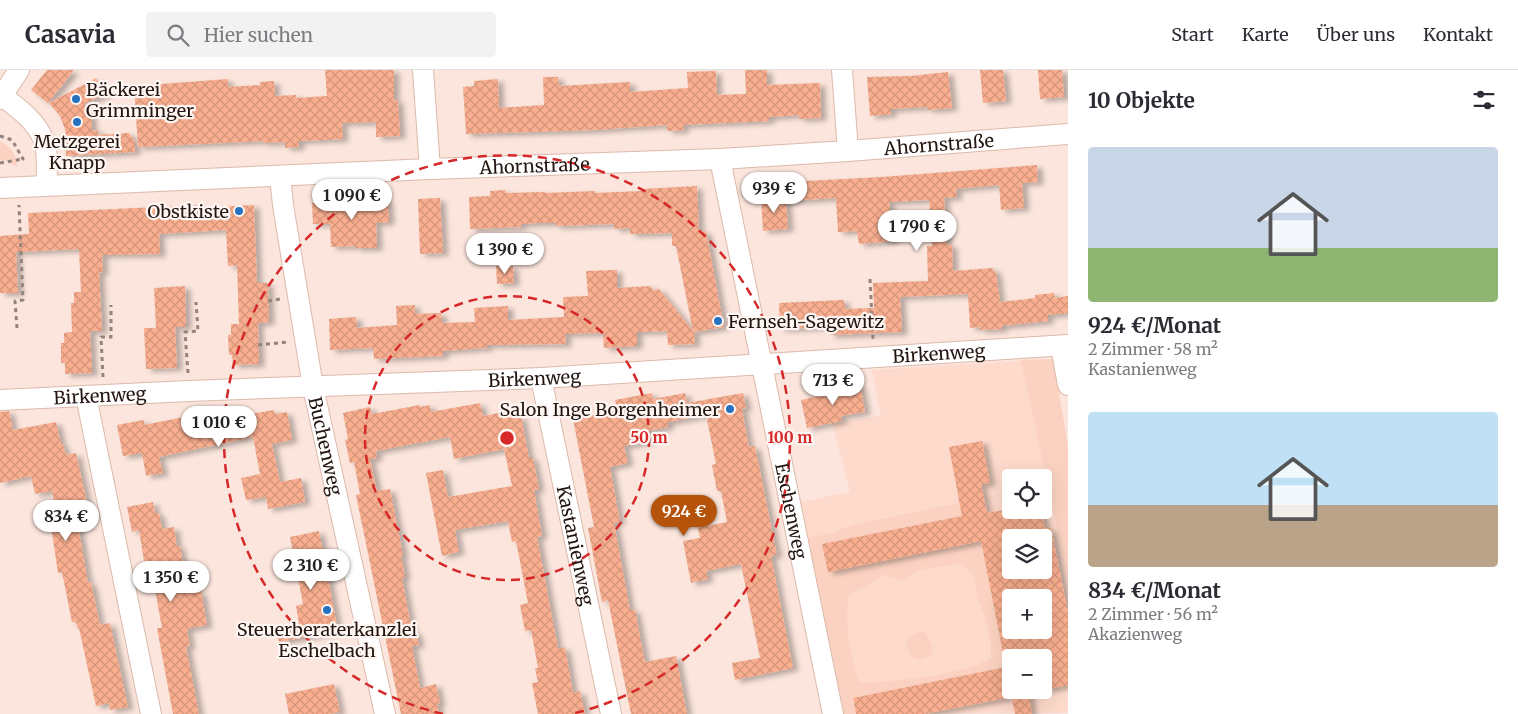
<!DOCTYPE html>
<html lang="de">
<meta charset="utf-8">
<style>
:root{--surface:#fff;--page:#f2f2f3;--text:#2b2b33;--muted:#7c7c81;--line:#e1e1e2;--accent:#b45309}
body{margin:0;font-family:Merriweather,serif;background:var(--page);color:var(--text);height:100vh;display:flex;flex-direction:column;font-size:19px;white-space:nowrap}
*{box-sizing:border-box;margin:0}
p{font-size:16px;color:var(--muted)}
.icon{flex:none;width:28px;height:28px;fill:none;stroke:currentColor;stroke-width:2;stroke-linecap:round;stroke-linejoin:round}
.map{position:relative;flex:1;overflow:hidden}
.panel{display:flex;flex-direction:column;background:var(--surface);width:450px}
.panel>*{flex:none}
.controls{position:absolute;left:1002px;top:399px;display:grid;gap:10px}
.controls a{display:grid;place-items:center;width:50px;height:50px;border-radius:5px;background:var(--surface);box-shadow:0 5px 20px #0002;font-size:25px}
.price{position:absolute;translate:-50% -42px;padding:0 11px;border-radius:18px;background:#fff;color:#222;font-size:16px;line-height:32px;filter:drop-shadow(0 1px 2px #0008)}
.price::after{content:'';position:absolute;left:50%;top:30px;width:15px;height:11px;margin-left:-8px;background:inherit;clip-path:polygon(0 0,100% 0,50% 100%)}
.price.on{background:var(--accent);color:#fff}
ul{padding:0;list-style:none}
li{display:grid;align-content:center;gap:10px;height:265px;padding:0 20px}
li span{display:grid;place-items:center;height:155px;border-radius:5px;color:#555}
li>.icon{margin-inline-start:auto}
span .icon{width:90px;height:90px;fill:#fffc;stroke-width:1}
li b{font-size:21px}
h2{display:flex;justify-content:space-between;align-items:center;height:60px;padding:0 20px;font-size:21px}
header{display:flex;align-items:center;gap:30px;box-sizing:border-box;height:70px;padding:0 25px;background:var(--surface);border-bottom:1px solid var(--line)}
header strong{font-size:24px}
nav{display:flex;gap:28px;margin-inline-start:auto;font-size:18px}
.search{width:350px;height:45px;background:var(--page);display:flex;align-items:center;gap:12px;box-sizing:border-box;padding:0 18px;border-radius:5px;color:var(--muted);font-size:19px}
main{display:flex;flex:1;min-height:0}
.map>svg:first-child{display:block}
.built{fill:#fddacb;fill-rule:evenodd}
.green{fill:#fbd2c1;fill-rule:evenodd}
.building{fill:url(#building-cross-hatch);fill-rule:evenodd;filter:url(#shadow)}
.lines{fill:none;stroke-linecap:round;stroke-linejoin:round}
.street-casing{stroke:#ddb9ab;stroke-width:22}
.path{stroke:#94837c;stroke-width:3;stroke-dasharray:4 4;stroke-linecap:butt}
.street{stroke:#fff;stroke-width:20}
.ring{fill:none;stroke:#d62828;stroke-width:2.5;stroke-dasharray:9 6}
.poi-dot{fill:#2672c1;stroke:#fef6f3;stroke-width:2}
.labels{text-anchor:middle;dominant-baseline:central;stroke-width:4.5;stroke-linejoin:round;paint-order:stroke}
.poi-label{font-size:18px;fill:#231611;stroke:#fef6f3;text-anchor:start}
.street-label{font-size:18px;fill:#231611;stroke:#fef6f3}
.centre{fill:#d62828;stroke:#fef6f3;stroke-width:2.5}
.ring-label{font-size:15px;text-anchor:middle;font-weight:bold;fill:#d62828;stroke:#fef6f3;stroke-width:4.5;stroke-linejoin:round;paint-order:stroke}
</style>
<header>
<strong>Casavia</strong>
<div class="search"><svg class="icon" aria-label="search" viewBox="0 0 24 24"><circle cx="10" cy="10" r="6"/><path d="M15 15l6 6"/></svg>Hier suchen</div>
<nav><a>Start</a><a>Karte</a><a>Über uns</a><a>Kontakt</a></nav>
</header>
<main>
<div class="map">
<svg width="1068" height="644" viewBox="0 0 1068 644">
<defs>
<pattern id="building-cross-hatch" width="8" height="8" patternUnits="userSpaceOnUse" patternTransform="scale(1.25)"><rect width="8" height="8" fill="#f8ae8f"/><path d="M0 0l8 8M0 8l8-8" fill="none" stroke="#d4957a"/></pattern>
<filter id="shadow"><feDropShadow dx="5.5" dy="3" stdDeviation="2.5" flood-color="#0004"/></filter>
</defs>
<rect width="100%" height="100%" fill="#fbe5dc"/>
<path class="built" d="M1053,289l15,87v267l-224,1 -44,-212 50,-10 -18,-69 49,-7 -9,-46zM1011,408h33v32h-33zM1011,468h33v32h-33zM1011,528h33v32h-33zM1011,588h33v32h-33z"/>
<path class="green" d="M0,71c10,5 17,14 17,26l-11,-6 -6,-1z
M1053,289l15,87v134l-47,-220z
M974,430l2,13 -153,31 5,28 153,-31 25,126 -154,31 3,16h-11l-36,-176 27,-6 17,-7zM961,494l13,11 4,24 7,19 6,25v15c-26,17 -100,24 -132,25 -9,-30 -15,-59 -10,-89l10,-4 25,-15 17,5 21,-11z
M925,561l7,14v9c-15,12 -24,4 -26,-14l9,-6z"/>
<path class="building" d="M47,0h27l-26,33 -17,-13z
M325,0h69v30h4l2,36 -24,1v-15l-34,1 1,16 -44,2v6l-14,1v-6l-22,1v-2l-125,6 -4,-61 94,-7v8l32,-2v-3l14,-1 1,15 21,-1v3l31,-2z
M745,0h22v15l53,-2 1,35 -22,1v-4l-30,2v4l-86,4 1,5 -17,1v-6l-73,5 -128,4 -3,-47 11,-1v-5l24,-2 1,29 45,-3 -1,-28h15l1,9 71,-4v10l58,-4 -1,-16 29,-1 1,24 29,-1z
M980,0h23l3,31 -23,2z
M1038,0h24l2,27 -24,2z
M948,2l4,36 -24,2v-3l-37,2v5l-21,2 -3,-39 44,-1z
M96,8l10,16 -22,10 7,12 1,15 6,-1v5l31,-2 6,9v10l-69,4 -1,-27 -5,-13 -11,-13z
M1037,95l1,17 -16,1 2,25 -23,2 -2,-25 -43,4 1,8 -13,1 3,47h5l1,26 40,-3v3h3l4,31 35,-4v-3l19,-2 1,5 13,-2v17l-20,2v6l-46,5v3l-22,1v-3l-10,1 -2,-34 -68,3 2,35 -72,3 -1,-8 -49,2 -1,-26 65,-3 1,9 29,-1 -1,-25 55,-2 -1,-35h5l-3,-46 -40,2 4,39 -34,3 -2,-13 -19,1 -2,-34 -49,3 -1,-19 96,-5z
M697,116l2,46 7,-1 18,96 -30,5 1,12 -27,1 -1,-14 -30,1v14l-33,2 -1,-15 -38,1 1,10 -79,1v3l-44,3v5l-69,3 -1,-11 -43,2 -1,-31 27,-2 1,11 40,-3 -1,-19 19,-1v9l26,-1 1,10 33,-1 -1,-14 34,-2v14l56,-3 -1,-20 25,-1 -2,-25 31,-1v18l33,-2 3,4 6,-1 34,42 -17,-85h-4v-13l-42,1v-6l-16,1v-5l-58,2 -1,-3h-17l-17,1v3l-51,2 -1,-32 21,-1v-5l15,-1 1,3 39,-1v1l50,-2v2l47,-2v-2z
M786,127l2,32 -25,2 -2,-32z
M440,128l3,55 -23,1 -2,-55z
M388,130l1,22 -13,1 1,25h-21v-2l-25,1 -1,-23h-17l-1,-21z
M201,135v3l53,-3 3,78h11l1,39 -11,1 1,41 -26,1 -1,-10h-3l-1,-20h3v-11h8l-2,-59 -9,1 -2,-36 -67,4 1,20 -58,1 1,17 -4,1 3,58h-12l2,42 -27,1v-11h-4v-20h3v-10l8,-1 -1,-29h3v-11h7l-2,-43 -63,3 2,41h-18v-57l29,-2 -1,-21z
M496,196h17l1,17 -17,1z
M185,216l1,41h-11l2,41 -31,1 -2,-41h12l-2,-40z
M860,314l5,28 -24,4 1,5 -35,7 -6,-28 29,-6 -1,-4z
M652,323l1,6 32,-6 2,10 56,-10 3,15 -4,1 7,38 6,-1 17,85 5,24 -6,1 22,112 -58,12 -3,-17 28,-5 -19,-94 -35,7 2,8 -17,4 -8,-42 17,-3 -2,-10 29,-6 -6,-31h-4l-5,-26 4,-1 -10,-49 -38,7v5l-21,4 2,10 -25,5 4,17 -18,4 10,55 -6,1 16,87h5l10,52 31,-6 11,58h-56l-23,-114 -6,2 -14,-74 6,-1 -21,-108 44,-9 -2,-10z
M480,333l3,13 26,-5 2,7 10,-2 8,42h4l6,31 -5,1 8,46 -5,1 21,112 7,-2 8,46 7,-2 5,23h-47l-6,-31 6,-1 -3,-14h3l-7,-38 -6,1 -5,-26 8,-2 -12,-62 -4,1 -4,-21 -53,9 4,22 -17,4 -16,-83 17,-3 5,27 64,-11 -8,-37 -50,10 -4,-22 -74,14 1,7 -7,1 7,32 13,-2 13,66h-2l4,22 -3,1 10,54 4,-1 3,14 -7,1 8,42 16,-4 4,19 -3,1 2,10h-38l-45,-219 4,-1 -6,-32 -4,1 -5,-23 3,-1 -5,-26 27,-6 2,7 48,-9v2l10,-2 1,7z
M274,340l1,4 12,-2 5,28 -20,4 8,38 21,-4 4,24 -37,7 -2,-12 -20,3 -5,-22 19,-4 -7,-37 -94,20 4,16 -17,3 -4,-23 -19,3 -6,-31 27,-5v5l50,-10 2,9 48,-10 1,1z
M9,341l4,19 43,-8 5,22h2l3,11 10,-2 14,64 -13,3 11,63 3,-1 9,43 10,-2 18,84 -18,3 -1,-7 -13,3 -17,-78 -1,1 -2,-7h-4l-10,-50 -4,1 -7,-47 7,-2 -6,-33 -17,3 -4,-18 -31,7v-71z
M982,371l8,42 -9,1 6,29 17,-3h37l4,18h6l17,85v72l-24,5v-32h-40l-23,-117 -153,31 -6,-28 140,-28 -13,-69zM1044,460v40h-33v-34zM1011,528h33v32h-33z
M153,432l2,11h4l3,16 12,-2 3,20 3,-1 3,19 7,-1 5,28 6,-1 6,34 -20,4 3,17 -4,1 13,67h-26l-16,-86h5l-10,-56 -6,1 -7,-43 -7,2 -5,-25z
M319,461l19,100 -59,11 -3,-14 23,-5 -3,-17 7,-2 -13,-67z
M1011,596v24h17l4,24h-17l-4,-20v3l-86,17h-69l-3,-16z
M334,614l6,28 -11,2h-40l-4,-20z"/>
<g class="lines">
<defs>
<g id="street">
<path d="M423,0l7,99"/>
<path d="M842,0l6,81"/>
<path d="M0,24c16,13 35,25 43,45 6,13 3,32 4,46"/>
<path d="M0,29l19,-29"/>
<path id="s1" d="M720,89l113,555"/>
<path id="s2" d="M280,106l3,29 30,182 72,327"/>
<path id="s3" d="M0,118l430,-19 290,-10 128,-8 220,-17"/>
<path d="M1061,276l7,39"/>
<path id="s4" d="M541,308l70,336"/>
<path d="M86,326l65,318"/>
<path id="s5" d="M0,330l189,-9 352,-13 527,-33"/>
</g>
</defs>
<use href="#street" class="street-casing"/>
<path class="path" d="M0,66l12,4 11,19 5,-1
M0,93l23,-4
M870,209l3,60
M268,231l12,-2
M17,258l-2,-27 8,-1 -4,-95
M258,275l30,-3
M188,303l-3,-41 13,-1 -2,-29
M103,307l-2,-40h10v-32"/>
<use href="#street" class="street"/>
</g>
<g class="ring">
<circle cx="507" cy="368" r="142"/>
<path d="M443 644A283 283 0 1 1 571 644"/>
</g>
<g class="poi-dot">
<circle cx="76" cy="29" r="5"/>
<circle cx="77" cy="52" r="5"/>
<circle cx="239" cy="141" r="5"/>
<circle cx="718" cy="251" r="5"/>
<circle cx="730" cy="339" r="5"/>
<circle cx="327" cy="540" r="5"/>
</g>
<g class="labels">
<g class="poi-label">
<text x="86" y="19">Bäckerei<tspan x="86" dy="21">Grimminger</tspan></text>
<text x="77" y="71" text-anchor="middle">Metzgerei<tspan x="77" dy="21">Knapp</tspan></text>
<text x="229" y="141" text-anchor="end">Obstkiste</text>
<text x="728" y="251">Fernseh-Sagewitz</text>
<text x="720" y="339" text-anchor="end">Salon Inge Borgenheimer</text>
<text x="327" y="559" text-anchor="middle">Steuerberaterkanzlei<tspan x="327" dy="21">Eschelbach</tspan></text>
</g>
<g class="street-label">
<text stroke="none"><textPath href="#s3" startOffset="940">Ahornstraße</textPath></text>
<text stroke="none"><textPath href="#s3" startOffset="535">Ahornstraße</textPath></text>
<text stroke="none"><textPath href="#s5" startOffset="940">Birkenweg</textPath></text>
<text stroke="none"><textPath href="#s5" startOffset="535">Birkenweg</textPath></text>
<text stroke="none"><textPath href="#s5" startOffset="100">Birkenweg</textPath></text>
<text stroke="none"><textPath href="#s2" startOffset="274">Buchenweg</textPath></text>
<text stroke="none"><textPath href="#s1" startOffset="359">Eschenweg</textPath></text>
<text stroke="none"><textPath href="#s4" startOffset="171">Kastanienweg</textPath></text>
</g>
</g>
<circle cx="507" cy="368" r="8" class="centre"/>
<g class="ring-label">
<text x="649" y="373">50 m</text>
<text x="790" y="373">100 m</text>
</g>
</svg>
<div class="controls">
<a><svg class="icon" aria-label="locate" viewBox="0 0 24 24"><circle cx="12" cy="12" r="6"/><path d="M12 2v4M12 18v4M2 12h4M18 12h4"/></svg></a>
<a><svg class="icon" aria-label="layers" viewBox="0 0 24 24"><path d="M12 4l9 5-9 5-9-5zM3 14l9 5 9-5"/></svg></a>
<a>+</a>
<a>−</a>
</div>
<b class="price" style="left:774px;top:144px">939 €</b>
<b class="price" style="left:352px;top:151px">1 090 €</b>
<b class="price" style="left:917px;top:182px">1 790 €</b>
<b class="price" style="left:505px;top:205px">1 390 €</b>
<b class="price" style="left:833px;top:336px">713 €</b>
<b class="price" style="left:219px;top:378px">1 010 €</b>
<b class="price on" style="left:684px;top:467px">924 €</b>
<b class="price" style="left:66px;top:472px">834 €</b>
<b class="price" style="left:311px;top:521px">2 310 €</b>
<b class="price" style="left:171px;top:533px">1 350 €</b>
</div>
<section class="panel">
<h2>10 Objekte<svg class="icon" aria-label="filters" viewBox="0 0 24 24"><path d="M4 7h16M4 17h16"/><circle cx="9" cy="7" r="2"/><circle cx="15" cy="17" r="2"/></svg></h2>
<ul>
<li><span style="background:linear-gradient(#c9d6e8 65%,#8fb573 0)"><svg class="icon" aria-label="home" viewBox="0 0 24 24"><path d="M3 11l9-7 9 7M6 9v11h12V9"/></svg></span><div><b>924 €/Monat</b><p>2 Zimmer · 58 m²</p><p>Kastanienweg</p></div></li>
<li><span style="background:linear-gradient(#bfe0f5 60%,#b9a48a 0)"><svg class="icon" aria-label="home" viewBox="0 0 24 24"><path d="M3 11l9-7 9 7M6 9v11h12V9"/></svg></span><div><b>834 €/Monat</b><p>2 Zimmer · 56 m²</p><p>Akazienweg</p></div></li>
</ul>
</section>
</main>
